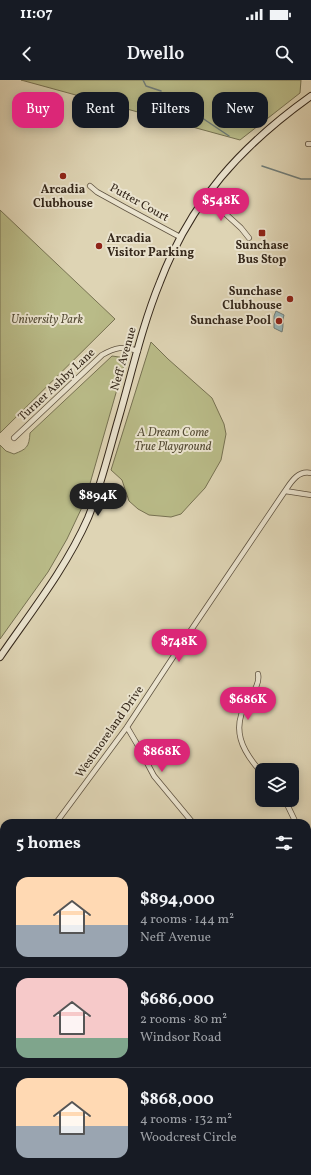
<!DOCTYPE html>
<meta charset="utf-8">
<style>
:root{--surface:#171b24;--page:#20242c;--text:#f1f3f6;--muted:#9ea1a6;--line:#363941;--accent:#db2777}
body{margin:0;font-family:Vollkorn,serif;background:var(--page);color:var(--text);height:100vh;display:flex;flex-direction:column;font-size:15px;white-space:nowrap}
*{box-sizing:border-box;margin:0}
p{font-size:13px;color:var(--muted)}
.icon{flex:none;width:22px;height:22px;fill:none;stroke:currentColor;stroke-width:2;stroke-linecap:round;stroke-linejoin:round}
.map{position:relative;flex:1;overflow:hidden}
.details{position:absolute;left:0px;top:739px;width:311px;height:356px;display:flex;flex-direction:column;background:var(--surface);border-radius:12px 12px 0 0;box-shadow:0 2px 10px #0003}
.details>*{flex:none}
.top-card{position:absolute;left:12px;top:12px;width:287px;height:36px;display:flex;gap:8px}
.controls{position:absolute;left:255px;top:683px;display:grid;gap:8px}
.controls a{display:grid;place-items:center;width:44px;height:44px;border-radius:8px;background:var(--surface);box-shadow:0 2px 10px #0003;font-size:20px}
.price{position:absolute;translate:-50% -34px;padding:0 9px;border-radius:14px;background:var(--accent);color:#fff;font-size:13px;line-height:26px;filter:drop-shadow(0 1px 2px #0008)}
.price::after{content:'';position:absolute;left:50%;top:24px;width:12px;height:9px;margin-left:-6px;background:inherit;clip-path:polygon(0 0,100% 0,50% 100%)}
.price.current{background:#222;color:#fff}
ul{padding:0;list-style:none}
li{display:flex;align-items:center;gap:12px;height:100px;padding:0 16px}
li+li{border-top:1px solid var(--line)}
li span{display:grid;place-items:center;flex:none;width:112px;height:80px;border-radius:12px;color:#555}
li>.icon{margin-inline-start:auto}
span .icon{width:48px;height:48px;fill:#fffc;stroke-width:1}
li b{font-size:17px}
h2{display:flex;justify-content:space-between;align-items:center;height:48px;padding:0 16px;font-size:17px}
.pill{padding:0 14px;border-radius:12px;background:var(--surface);box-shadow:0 2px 10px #0003;font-size:14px;line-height:36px}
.pill.current{background:var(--accent);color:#fff}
.status{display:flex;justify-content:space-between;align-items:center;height:28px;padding:0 20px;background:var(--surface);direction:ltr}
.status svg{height:11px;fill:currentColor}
header{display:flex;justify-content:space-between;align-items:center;height:52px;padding:0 16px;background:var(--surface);font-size:18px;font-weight:600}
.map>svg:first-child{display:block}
.green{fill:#b9bb88;stroke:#777252}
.water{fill:#97b5b8;stroke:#707d79}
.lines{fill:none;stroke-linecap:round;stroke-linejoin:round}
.stream{stroke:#707d79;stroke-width:1.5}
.minor-casing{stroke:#5f5341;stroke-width:6}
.secondary-casing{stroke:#35281b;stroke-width:8}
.primary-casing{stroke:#35281b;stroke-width:8}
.minor{stroke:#eae3ce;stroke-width:4.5}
.secondary{stroke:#eae3ce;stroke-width:6}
.primary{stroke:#dfba7a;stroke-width:7}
.poi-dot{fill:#8f2418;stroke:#eae3ce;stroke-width:1.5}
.labels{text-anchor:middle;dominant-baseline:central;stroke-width:4;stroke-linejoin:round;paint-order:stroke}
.poi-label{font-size:12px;font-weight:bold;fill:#35281b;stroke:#eae3ce}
.street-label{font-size:12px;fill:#35281b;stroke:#eae3ce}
.park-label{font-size:12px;font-style:italic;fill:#564d36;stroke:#eae3ce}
</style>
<div class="status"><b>11:07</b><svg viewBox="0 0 49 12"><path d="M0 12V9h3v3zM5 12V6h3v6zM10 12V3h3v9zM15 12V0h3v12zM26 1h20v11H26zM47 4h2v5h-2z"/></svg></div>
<header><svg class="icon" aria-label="back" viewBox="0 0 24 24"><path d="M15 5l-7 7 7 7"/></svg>Dwello<svg class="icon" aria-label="search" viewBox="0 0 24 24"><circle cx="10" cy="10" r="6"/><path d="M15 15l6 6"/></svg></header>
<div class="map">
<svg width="311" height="1095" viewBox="0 0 311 1095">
<rect width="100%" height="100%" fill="#ded4b4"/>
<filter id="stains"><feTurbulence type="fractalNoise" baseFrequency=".005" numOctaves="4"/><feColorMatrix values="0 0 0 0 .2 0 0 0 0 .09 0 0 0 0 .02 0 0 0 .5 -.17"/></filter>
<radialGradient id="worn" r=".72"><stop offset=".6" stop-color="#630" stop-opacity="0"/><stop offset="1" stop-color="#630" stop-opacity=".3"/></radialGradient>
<path class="green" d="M21,0h280l-1,13 -60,47z
M0,130l115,109 -115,114z
M151,262l17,17 44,39 12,26 2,10 -5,26 -16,28 -14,15 -10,11 -10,3 -22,-2 -11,-6 -9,-8 -7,-21 -11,-10z
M112,276l14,2 -41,143 -18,38 -19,33 -48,67v-194l6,6 8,3c13,-5 15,-7 16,-21z"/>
<path class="water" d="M276,231l8,4c-2,5 0,10 -2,17l-8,-4v-12z"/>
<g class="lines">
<path class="stream" d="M143,0l3,6 15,5
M165,13l64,43
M262,86l39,13h10"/>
<defs>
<path id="minor" d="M308,64h3
M90,106l7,6 29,16 54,29
M206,116l35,32 8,10
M14,358l88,-83c14,-8 21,-9 36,-4
M311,393c-13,-3 -20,9 -26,18l26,4
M258,594c2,10 -5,18 -10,26 -18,29 -6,51 14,73
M127,647l10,17 17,32 39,47
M285,720l11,23
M56,743l71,-96 56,-85 102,-151
M307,774l4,10
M0,819l4,-5
M307,837l4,-4
M0,841l4,2
M307,1070l4,2
M307,1095l4,-11"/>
<path id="secondary" d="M0,577c31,-45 66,-89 88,-139 13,-32 21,-67 31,-101 13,-45 23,-91 41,-135 31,-81 81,-136 151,-186"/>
<path id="primary" d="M0,937l4,2
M148,1091l2,4"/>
</defs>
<use href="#minor" class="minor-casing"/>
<use href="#secondary" class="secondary-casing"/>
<use href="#primary" class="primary-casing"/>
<use href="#minor" class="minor"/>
<use href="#secondary" class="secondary"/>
<use href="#primary" class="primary"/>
</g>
<g class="poi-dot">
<circle cx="63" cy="96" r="4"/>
<rect x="258" y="149" width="8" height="8" rx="2"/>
<circle cx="99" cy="166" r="4"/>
<circle cx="290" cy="219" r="4"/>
<circle cx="279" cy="241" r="4"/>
</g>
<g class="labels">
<g class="poi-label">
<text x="63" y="110">Arcadia<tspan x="63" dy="14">Clubhouse</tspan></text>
<text x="107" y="159" text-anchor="start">Arcadia<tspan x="107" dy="14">Visitor Parking</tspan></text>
<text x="262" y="166">Sunchase<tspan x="262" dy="14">Bus Stop</tspan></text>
<text x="282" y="212" text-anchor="end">Sunchase<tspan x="282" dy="14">Clubhouse</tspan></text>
<text x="271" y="241" text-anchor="end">Sunchase Pool</text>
</g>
<g class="street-label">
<text transform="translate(139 123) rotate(29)">Putter Court</text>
<text transform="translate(124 279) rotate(-74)">Neff Avenue</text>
<text transform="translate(57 305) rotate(-43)">Turner Ashby Lane</text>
<text transform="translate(110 652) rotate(-55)">Westmoreland Drive</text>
</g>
<g class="park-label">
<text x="47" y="240">University Park</text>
<text x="173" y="353">A Dream Come<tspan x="173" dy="14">True Playground</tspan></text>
</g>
</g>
<rect width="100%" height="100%" filter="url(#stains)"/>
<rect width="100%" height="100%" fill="url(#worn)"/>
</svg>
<div class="controls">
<a><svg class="icon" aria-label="layers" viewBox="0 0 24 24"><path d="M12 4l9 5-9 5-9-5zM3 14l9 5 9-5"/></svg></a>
</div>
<b class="price" style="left:221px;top:142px">$548K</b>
<b class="price current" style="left:98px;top:437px">$894K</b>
<b class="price" style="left:179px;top:583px">$748K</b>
<b class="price" style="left:248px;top:641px">$686K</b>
<b class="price" style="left:162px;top:693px">$868K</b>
<div class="top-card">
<a class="pill current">Buy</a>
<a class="pill">Rent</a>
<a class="pill">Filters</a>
<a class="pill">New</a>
</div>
<section class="details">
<h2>5 homes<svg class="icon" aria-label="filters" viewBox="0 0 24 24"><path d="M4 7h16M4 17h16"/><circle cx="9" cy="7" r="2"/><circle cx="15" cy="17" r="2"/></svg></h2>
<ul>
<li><span style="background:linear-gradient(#ffd9b3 60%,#9aa5b1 0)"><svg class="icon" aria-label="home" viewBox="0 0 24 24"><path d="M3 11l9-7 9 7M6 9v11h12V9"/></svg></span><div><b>$894,000</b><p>4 rooms · 144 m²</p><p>Neff Avenue</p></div></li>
<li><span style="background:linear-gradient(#f6c9c9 75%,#7fa58c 0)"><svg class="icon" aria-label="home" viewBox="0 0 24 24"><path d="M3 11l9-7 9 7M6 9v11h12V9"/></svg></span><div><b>$686,000</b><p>2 rooms · 80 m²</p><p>Windsor Road</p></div></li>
<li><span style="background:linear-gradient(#ffd9b3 60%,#9aa5b1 0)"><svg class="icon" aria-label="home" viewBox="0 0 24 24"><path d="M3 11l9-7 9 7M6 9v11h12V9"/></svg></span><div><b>$868,000</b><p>4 rooms · 132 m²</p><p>Woodcrest Circle</p></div></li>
</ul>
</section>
</div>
